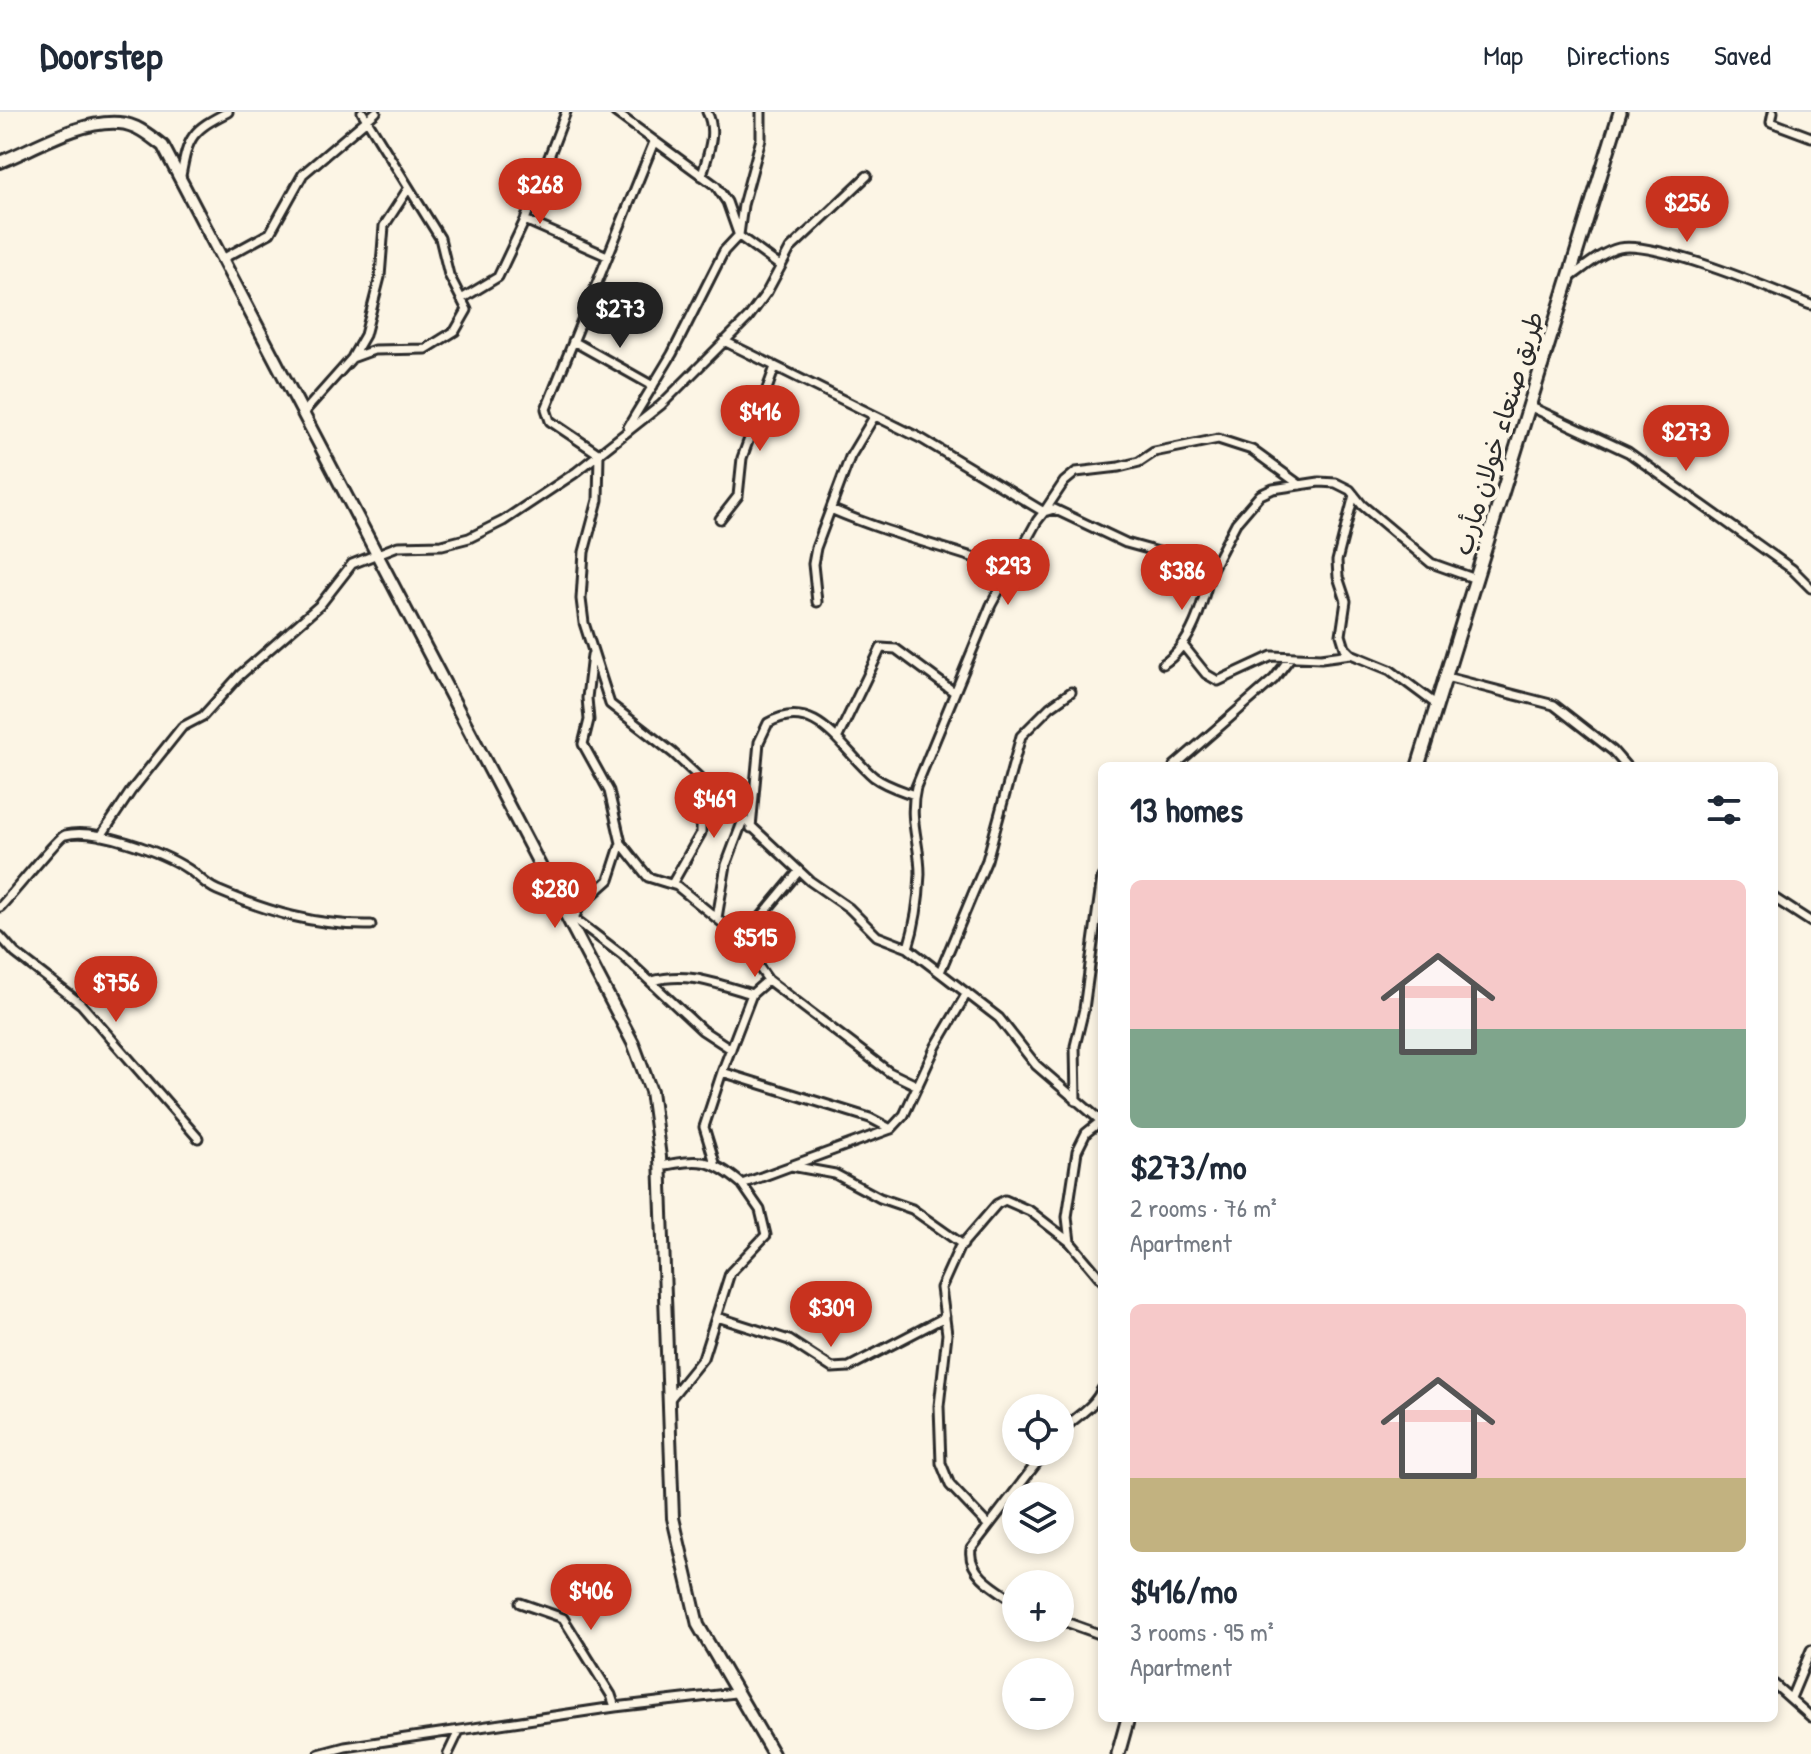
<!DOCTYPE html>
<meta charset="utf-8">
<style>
:root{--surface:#fff;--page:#f6f6f7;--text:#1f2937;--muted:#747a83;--line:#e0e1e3;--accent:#c8321e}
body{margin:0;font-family:"Patrick Hand","Playpen Sans Arabic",sans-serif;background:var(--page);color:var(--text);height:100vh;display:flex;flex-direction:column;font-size:30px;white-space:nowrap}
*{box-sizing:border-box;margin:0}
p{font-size:26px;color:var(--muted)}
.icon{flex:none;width:44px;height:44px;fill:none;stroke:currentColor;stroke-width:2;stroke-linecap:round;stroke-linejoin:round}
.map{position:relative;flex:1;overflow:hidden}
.side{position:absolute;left:1098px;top:650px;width:680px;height:960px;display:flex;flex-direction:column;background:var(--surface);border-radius:12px;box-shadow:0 4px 12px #0003}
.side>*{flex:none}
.controls{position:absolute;left:1002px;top:1282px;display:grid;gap:16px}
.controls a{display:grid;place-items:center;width:72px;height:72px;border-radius:50%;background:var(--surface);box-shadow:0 4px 12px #0003;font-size:40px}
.price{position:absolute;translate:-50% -68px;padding:0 18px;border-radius:28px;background:var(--accent);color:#fff;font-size:26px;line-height:52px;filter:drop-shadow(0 2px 4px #0008)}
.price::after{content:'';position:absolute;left:50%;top:48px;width:24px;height:18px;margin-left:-12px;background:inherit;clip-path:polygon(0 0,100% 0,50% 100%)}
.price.current{background:#222;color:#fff}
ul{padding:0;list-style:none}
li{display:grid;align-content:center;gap:16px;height:424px;padding:0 32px}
li span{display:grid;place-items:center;height:248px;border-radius:12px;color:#555}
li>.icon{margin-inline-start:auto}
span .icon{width:144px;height:144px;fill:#fffc;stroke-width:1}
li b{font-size:34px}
h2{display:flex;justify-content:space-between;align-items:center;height:96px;padding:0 32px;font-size:34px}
header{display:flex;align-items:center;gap:48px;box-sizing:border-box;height:112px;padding:0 40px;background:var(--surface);border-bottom:2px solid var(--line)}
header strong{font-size:38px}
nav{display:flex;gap:44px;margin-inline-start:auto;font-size:28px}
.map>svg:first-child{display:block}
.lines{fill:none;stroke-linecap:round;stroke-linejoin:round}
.street-casing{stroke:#2b2b2b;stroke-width:13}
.secondary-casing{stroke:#2b2b2b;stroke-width:16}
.primary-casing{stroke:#2b2b2b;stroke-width:17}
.street{stroke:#fcf5e5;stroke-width:7}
.secondary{stroke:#fcf5e5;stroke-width:10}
.primary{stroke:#fcf5e5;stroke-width:11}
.labels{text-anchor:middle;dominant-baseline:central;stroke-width:8;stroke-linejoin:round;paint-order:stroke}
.street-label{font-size:26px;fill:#2b2b2b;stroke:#fcf5e5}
</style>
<header>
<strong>Doorstep</strong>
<nav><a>Map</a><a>Directions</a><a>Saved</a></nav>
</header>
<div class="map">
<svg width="1811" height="1642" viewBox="0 0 1811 1642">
<rect width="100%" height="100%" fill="#fcf5e5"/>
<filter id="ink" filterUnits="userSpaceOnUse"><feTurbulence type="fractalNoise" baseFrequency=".0125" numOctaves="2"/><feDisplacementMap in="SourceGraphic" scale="16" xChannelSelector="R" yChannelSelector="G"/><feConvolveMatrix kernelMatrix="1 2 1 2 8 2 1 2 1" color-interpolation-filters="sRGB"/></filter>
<g filter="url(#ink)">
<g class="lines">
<defs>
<path id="street" d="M615,0l101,74 11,16 12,34 41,30
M1773,0l-2,10 40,15
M654,30l-108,267 4,12 49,33 -1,46 -14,52 -3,47 3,24 26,81 63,49 137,128 39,27 28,28 31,12
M181,64c7,-40 11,-46 47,-64
M702,64c5,-21 16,-43 5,-64
M525,108l82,36
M224,146l46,-25 33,-59 73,-62
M1571,165c14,-10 31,-25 48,-29 36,-8 154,42 192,57
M463,186l35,-21 27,-57 41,-108
M573,229l80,45
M724,229l198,98 122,73 20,-30 12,-10 43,-5 20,-5 15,-10 64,-13 34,11 48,35
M353,244l12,-21 15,-58 4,-51 24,-37
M1529,294l99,46 164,117 19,19
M304,300l48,-54 22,-8 52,-1 29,-18 12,-21 -18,-35 -9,-37 -78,-126
M628,315l44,-73 52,-103 15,-16 4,-30 18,-66v-27
M1354,383l-17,66 1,16 8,24 -5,34 4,13 6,6 39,16 47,35
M833,398c58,25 119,39 178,60
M720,407l18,-23 4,-38 33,-91
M817,490l-4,-38 3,-16 34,-91 24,-40
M1182,532l24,30 12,7 54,-25 49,2 30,-4
M592,543l-5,43 2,22 -6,24 26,47 12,52 27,34 29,9 59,48 32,46 121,92 29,14
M1163,552c29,-18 40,-62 48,-93
M1446,565l108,28 59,46 13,15
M838,625l43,-89 15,1 58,43
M1174,654l100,-87 16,-21
M751,716l8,-86 9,-19c49,-28 74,28 106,54 12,9 27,13 40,18
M101,724l30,-45 51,-64 21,-11 37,-41 80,-70 32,-41 46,-18 44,-1 27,-7 34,-17 72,-48 86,-68 87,-87 19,-26 23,-43 77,-73
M672,772l29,-51 1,-53
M1774,786l37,24
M0,795c11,-11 59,-71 65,-72 30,-8 97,17 123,34 11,7 17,16 29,21 52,22 98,36 154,35
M567,801l55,42 80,75 29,19
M574,806l6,-12 29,-26 12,-37
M717,806l9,-53 17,-45
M0,824l15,17 66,51 117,134
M741,829l58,-70
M940,860l47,-112 34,-124 29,-29 21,-15
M652,869c36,-10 65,3 100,13l-30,78
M752,882l16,-14
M1076,989l-1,-55 9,-37 18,-132
M1101,1009l-15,12 -9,18 -10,66 3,25 32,38
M1102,1010l-66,-57 -37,-47 -91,-70c7,-22 11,-50 12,-74 0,-32 -12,-53 -4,-87l75,-182 46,-84 7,-9 10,-3 72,34 69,19 16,9 25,-48 24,-28 13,-6 46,-7 17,1 14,7 12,15 69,58 45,16
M715,1051l-11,-36 18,-55 148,46 21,11
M793,1053l98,-36 13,-14 32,-69 31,-53
M660,1054c40,-7 50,-9 82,18l49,-18 44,8 45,24 32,11 51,36
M717,1205l72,23 43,28 17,-1 96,-50
M669,1288l34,-42 27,-85 36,-38 -6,-25 -18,-26
M1060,1321c13,-16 34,-24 42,-44
M987,1412l-37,-39 -9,-22 -2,-57 8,-72 -6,-46 18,-40 38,-44 8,-4 25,11 40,31
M1016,1490c-18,-12 -49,-28 -45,-53l74,-97
M520,1491l43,15 48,77 4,12
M1060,1508l42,15
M1774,1572l37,33
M1791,1586l20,-48
M319,1642l26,-7 270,-40 120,-14
M448,1642l11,-23"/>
<path id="secondary" d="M0,50c35,-14 80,-42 119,-39 17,1 30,12 44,23l470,897 18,48 9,66 13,361 25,107 75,129"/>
<path id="primary" d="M1418,654l202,-654
M1118,1642l10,-36"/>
</defs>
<use href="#street" class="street-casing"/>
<use href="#secondary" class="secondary-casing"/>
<use href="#primary" class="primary-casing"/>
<use href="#street" class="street"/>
<use href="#secondary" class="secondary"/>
<use href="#primary" class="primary"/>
</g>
</g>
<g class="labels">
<g class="street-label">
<text transform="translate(1498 321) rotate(-73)">طريق صنعاء خولان مأرب</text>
</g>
</g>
</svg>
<div class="controls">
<a><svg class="icon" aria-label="locate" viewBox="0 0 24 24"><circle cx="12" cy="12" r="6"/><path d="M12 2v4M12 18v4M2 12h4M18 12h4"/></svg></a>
<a><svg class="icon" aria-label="layers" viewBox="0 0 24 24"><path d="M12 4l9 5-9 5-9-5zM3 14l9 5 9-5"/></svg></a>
<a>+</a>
<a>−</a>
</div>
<b class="price" style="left:540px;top:114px">$268</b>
<b class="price" style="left:1687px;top:132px">$256</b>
<b class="price current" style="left:620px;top:238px">$273</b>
<b class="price" style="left:760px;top:341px">$416</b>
<b class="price" style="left:1686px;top:361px">$273</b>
<b class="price" style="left:1008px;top:495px">$293</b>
<b class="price" style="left:1182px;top:500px">$386</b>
<b class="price" style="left:714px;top:728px">$469</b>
<b class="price" style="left:555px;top:818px">$280</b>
<b class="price" style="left:755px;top:867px">$515</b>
<b class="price" style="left:116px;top:912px">$756</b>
<b class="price" style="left:831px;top:1237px">$309</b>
<b class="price" style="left:591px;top:1520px">$406</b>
<section class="side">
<h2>13 homes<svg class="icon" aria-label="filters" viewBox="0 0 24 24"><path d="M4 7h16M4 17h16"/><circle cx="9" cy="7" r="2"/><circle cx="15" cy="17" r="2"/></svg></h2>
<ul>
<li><span style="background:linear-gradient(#f6c9c9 60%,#7fa58c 0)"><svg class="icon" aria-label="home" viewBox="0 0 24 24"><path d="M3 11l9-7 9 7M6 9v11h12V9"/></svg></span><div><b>$273/mo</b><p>2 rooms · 76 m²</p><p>Apartment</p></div></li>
<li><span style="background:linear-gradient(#f6c9c9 70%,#c2b280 0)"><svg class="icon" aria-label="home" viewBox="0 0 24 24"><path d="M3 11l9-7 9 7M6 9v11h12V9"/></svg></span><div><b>$416/mo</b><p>3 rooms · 95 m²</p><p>Apartment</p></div></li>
</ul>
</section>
</div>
